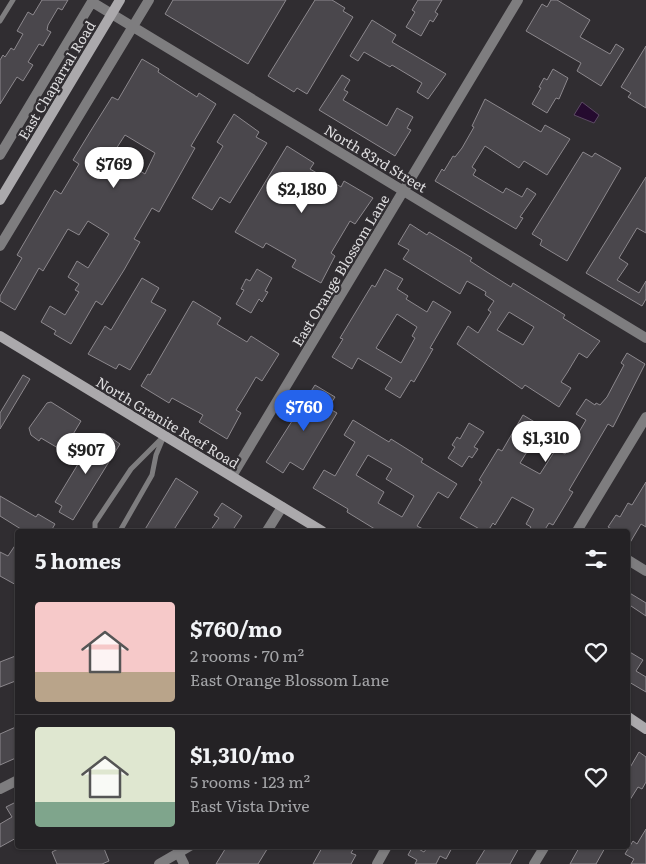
<!DOCTYPE html>
<meta charset="utf-8">
<style>
:root{--surface:#242225;--page:#2c2a2d;--text:#f1f3f6;--muted:#a3a4a7;--line:#413f42;--accent:#2563eb}
body{margin:0;font-family:Literata,serif;background:var(--page);color:var(--text);height:100vh;display:flex;flex-direction:column;font-size:19px;white-space:nowrap}
*{box-sizing:border-box;margin:0}
p{font-size:16px;color:var(--muted)}
.icon{flex:none;width:28px;height:28px;fill:none;stroke:currentColor;stroke-width:2;stroke-linecap:round;stroke-linejoin:round}
.map{position:relative;flex:1;overflow:hidden}
.details{position:absolute;left:15px;top:529px;width:615px;height:320px;display:flex;flex-direction:column;background:var(--surface);border-radius:5px;box-shadow:0 1px 4px #0004,0 0 0 1px var(--line)}
.details>*{flex:none}
.price{position:absolute;translate:-50% -42px;padding:0 11px;border-radius:18px;background:#fff;color:#222;font-size:16px;line-height:32px;filter:drop-shadow(0 1px 2px #0008)}
.price::after{content:'';position:absolute;left:50%;top:30px;width:15px;height:11px;margin-left:-8px;background:inherit;clip-path:polygon(0 0,100% 0,50% 100%)}
.price.active{background:var(--accent);color:#fff}
ul{padding:0;list-style:none}
li{display:flex;align-items:center;gap:15px;height:125px;padding:0 20px}
li+li{border-top:1px solid var(--line)}
li span{display:grid;place-items:center;flex:none;width:140px;height:100px;border-radius:5px;color:#555}
li>.icon{margin-inline-start:auto}
span .icon{width:60px;height:60px;fill:#fffc;stroke-width:1}
li b{font-size:21px}
h2{display:flex;justify-content:space-between;align-items:center;height:60px;padding:0 20px;font-size:21px}
.map>svg:first-child{display:block}
.water{fill:#250b2f;stroke:#5c4a64}
.building{fill:#4a474c;stroke:#8c888d;fill-rule:evenodd}
.lines{fill:none;stroke-linecap:round;stroke-linejoin:round}
.lane{stroke:#7e7d7f;stroke-width:5}
.street{stroke:#7e7d7f;stroke-width:10}
.secondary{stroke:#aba9ac;stroke-width:10}
.labels{text-anchor:middle;dominant-baseline:central;stroke-width:4.5;stroke-linejoin:round;paint-order:stroke}
.street-label{font-size:14px;fill:#dddcde;stroke:#302d31}
</style>
<div class="map">
<svg width="646" height="864" viewBox="0 0 646 864">
<rect width="100%" height="100%" fill="#302d31"/>
<path class="water" d="M582,102l17,13 -5,8 -20,-8z"/>
<path class="building" d="M42,0h26l-6,10 -4,-2 -10,17 -1,5 4,2 -8,14 -4,-2 -11,18 5,3 -10,16 -6,-4 -17,27v-44l3,-5 2,2 6,-9 3,2 9,-16 -6,-3 11,-19 5,3z
M173,0h113l-38,64 -83,-50z
M315,0h17l13,8 -2,3 10,6 -46,77 -10,-6 -3,4 -26,-16z
M418,0h24l-7,12 3,2 -5,8 -3,-2 -9,16 -15,-9 9,-15 -3,-2z
M551,0h6l33,20 -10,17 30,17 6,-10 8,5 -23,37 -24,-15 4,-8 -55,-32 16,-27 5,3z
M372,20l24,15 -4,7 54,32 -18,25 -11,-7 5,-9 -30,-18 -2,2 -26,-15 -6,9 -8,-5z
M646,46v62l-18,-11 3,-4 -10,-6z
M142,59l17,10 -1,3 39,25 2,-4 17,11 -25,42 4,2 -36,64 -7,-4 -18,31 6,3 -16,28 -22,35 -6,-4 -25,43 -17,-10 2,-3 -15,-9 9,-16 15,9 14,-23 -4,-2 4,-6 -11,-7 9,-16 11,7 21,-34 -21,-13 -9,14 -11,-6 -25,42 -4,-3 -24,42 -15,-9v-5l22,-38 -5,-3 38,-65 6,4 18,-30 -6,-4 17,-28 22,-35 6,3zM125,135l30,18 -10,21 -21,-13 3,-5 -11,-7z
M553,69l15,9 -9,21 -3,-1 -9,15 -15,-9 9,-16 -2,-1 5,-9 3,2z
M342,75l8,5 -6,10 4,2 -5,8 44,26 10,-18 16,9 -6,11 4,2 -16,26 -76,-46z
M485,99l56,33 4,-7 25,14 -23,36 -23,-14 -5,7 -34,-22 -13,21 4,3 -3,5 30,18 3,-5 16,9 5,-9 9,6 -16,23 3,1 -7,11 -81,-48 7,-12 2,2 9,-15 2,1 7,-9 12,-21 -2,-1z
M234,114l25,18 -3,5 11,6 -37,60 -10,-6 -8,13 -20,-12 31,-52 -6,-4z
M287,146l27,17 -4,6 31,18 3,-6 29,17 -18,26 -5,-3 -19,32 4,3 -14,27 -29,-16 4,-7 -30,-17 -3,5 -28,-16z
M583,152l9,5 3,-4 26,15 -54,93 -27,-16 2,-5 -10,-6z
M646,177v56l-9,-5 -18,30 9,6 -11,16 22,13 7,-12v18l-4,7 -56,-33z
M410,224l17,11 2,-3 43,26 -2,3 17,11 24,15 2,-4 52,32 -2,3 37,23 -13,17 -8,-5 -12,20 -6,9 10,6 -12,19 -34,-22 -3,4 -65,-45 11,-18 10,7 13,-21 -3,-2 6,-9 -9,-6 1,-3 -19,-11 -7,13 -57,-35 6,-9 -11,-6zM509,312l25,15 -11,18 -26,-15z
M257,269l15,9 -7,13 3,1 -6,10 -3,-3 -8,14 -15,-9 8,-14 -3,-1 5,-10 4,2z
M385,269l18,10 -6,10 11,7 -2,3 21,13 6,-11 18,11 -21,36 3,1 -19,33 -3,-2 -11,18 -15,-9 7,-11 -34,-20 -6,11 -20,-12 11,-18 -3,-1 32,-53 3,2zM397,314l20,13 -5,9 3,2 -14,25 -25,-15z
M142,278l17,10 -8,14 15,8 -36,60 -11,-6 -3,5 -28,-15 17,-28 6,4z
M193,301l28,17 -4,6 30,18 4,-6 28,18 -17,27 -6,-4 -10,17 -10,16 5,3 -14,26 -28,-17 4,-7 -31,-17 -3,5 -28,-17 7,-12 2,1z
M627,353l18,11 -32,63 -5,-3 -39,66 4,2 -20,33 -4,-2 -5,8h-16l3,-4 -5,-3 8,-15 -22,-12 -17,28 -2,-2 -5,8h-5l-23,-13 22,-36 -3,-2 19,-31 4,2 21,-36 15,9 -13,20 5,3 -10,16 20,11 16,-25 9,5 7,-10 14,-24 -10,-6 10,-15 9,6 1,-2 4,2 7,-8 17,-32 -3,-2z
M23,375l7,4 -30,50v-16z
M315,385l20,12 -7,11 9,5 -34,57 -13,-8 -7,11 -17,-11z
M51,402l30,19 -18,30 -22,-13 -2,3 -8,-6 -2,-7 18,-25z
M353,420l36,22 2,-3 32,20 -2,3 36,22 -9,14 -10,-6 -21,34 10,5h-49l-31,-19 1,-3 -35,-21 11,-18 11,6 20,-34 -11,-7zM368,455l24,14 -6,10 28,17 -12,21 -24,-14 6,-11 -28,-17z
M469,423l15,9 -10,15 4,2 -6,9 -3,-2 -7,11 -14,-9 7,-11 -3,-2 5,-8 3,2z
M104,433l16,11 -47,76 -14,-8 3,-6 -7,-4 40,-66 5,3z
M176,478l22,14 -25,39h-29z
M646,482v45l-5,-3 -13,22v-15h-13l-7,-4 8,-12 4,2 8,-14 4,2z
M0,496l36,21 2,-3 17,10 -4,7h-27l-24,-15z
M222,503l20,13 -10,15h-22l9,-13 -5,-3z
M18,541v45l-18,-10v-24l8,4z
M628,592l18,11v13l-18,-12z
M628,651l15,9 -7,11 10,6v15l-17,-10 -1,3z
M18,655v25l-18,7v-25z
M18,726v31l-18,8v-31z
M639,752l7,5v25l-4,7 -4,-2 -10,16v-32z
M18,801v36l-18,10v-23l12,-7 -6,-10z
M646,829v35h-15l3,-5 -9,-5 8,-13 4,3z
M64,846h39l6,15 -7,3h-45l-5,-12z
M227,846h42l-11,18h-42z
M323,846h32l-4,7 5,2 -5,9h-38z
M413,846l11,6 3,-4 -3,-2h29l-7,13 -6,-3 -4,8h-21l2,-4 -9,-5z
M487,846h33l-10,18h-34z
M580,846h26l-10,18h-26z"/>
<g class="lines">
<path class="lane" d="M0,21l13,-21
M95,531v-8l36,-54 33,-33 -8,19 -4,20 -32,56"/>
<path class="street" d="M92,2l554,336
M0,155l93,-155
M0,246l149,-246
M232,476l286,-476
M267,531l15,-24
M577,531l69,-114
M628,560l18,11
M0,789l18,-9
M179,854l5,10
M159,864l31,-18
M377,864l10,-18
M534,864l11,-18"/>
<path class="secondary" d="M0,200l120,-200
M0,336l322,195
M628,717l18,12"/>
</g>
<g class="labels">
<g class="street-label">
<text transform="translate(56 80) rotate(-59)">East Chaparral Road</text>
<text transform="translate(376 158) rotate(31)">North 83rd Street</text>
<text transform="translate(340 270) rotate(-59)">East Orange Blossom Lane</text>
<text transform="translate(168 422) rotate(31)">North Granite Reef Road</text>
</g>
</g>
</svg>
<b class="price" style="left:114px;top:189px">$769</b>
<b class="price" style="left:302px;top:214px">$2,180</b>
<b class="price active" style="left:304px;top:432px">$760</b>
<b class="price" style="left:546px;top:463px">$1,310</b>
<b class="price" style="left:86px;top:475px">$907</b>
<section class="details">
<h2>5 homes<svg class="icon" aria-label="filters" viewBox="0 0 24 24"><path d="M4 7h16M4 17h16"/><circle cx="9" cy="7" r="2"/><circle cx="15" cy="17" r="2"/></svg></h2>
<ul>
<li><span style="background:linear-gradient(#f6c9c9 70%,#b9a48a 0)"><svg class="icon" aria-label="home" viewBox="0 0 24 24"><path d="M3 11l9-7 9 7M6 9v11h12V9"/></svg></span><div><b>$760/mo</b><p>2 rooms · 70 m²</p><p>East Orange Blossom Lane</p></div><svg class="icon" aria-label="heart" viewBox="0 0 24 24"><path d="M12 20l-8-8c-3-5 5-10 8-4 3-6 11-1 8 4z"/></svg></li>
<li><span style="background:linear-gradient(#dfe7d0 75%,#7fa58c 0)"><svg class="icon" aria-label="home" viewBox="0 0 24 24"><path d="M3 11l9-7 9 7M6 9v11h12V9"/></svg></span><div><b>$1,310/mo</b><p>5 rooms · 123 m²</p><p>East Vista Drive</p></div><svg class="icon" aria-label="heart" viewBox="0 0 24 24"><path d="M12 20l-8-8c-3-5 5-10 8-4 3-6 11-1 8 4z"/></svg></li>
</ul>
</section>
</div>
